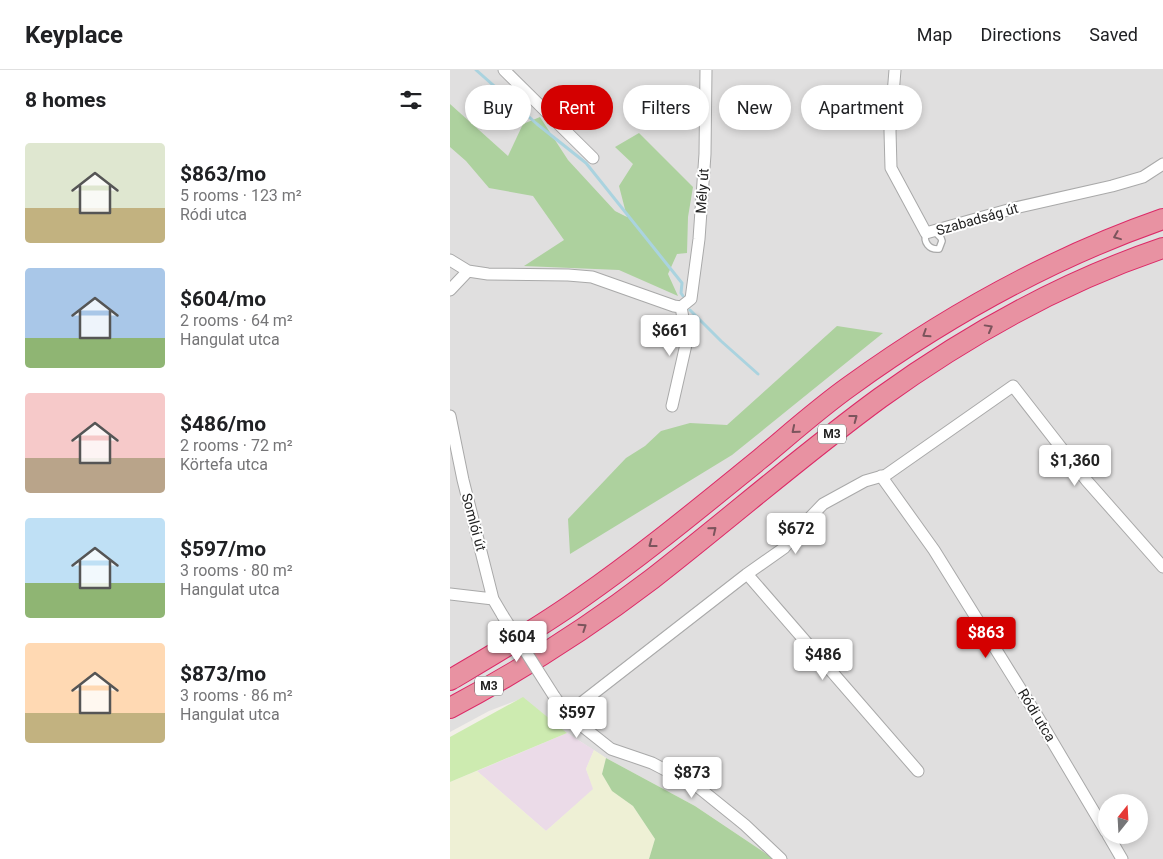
<!DOCTYPE html>
<meta charset="utf-8">
<style>
:root{--surface:#fff;--page:#f6f6f6;--text:#202124;--muted:#757577;--line:#e0e0e0;--accent:#d40000}
body{margin:0;font-family:Roboto,sans-serif;background:var(--page);color:var(--text);height:100vh;display:flex;flex-direction:column;font-size:19px;white-space:nowrap}
*{box-sizing:border-box;margin:0}
p{font-size:16px;color:var(--muted)}
.icon{flex:none;width:28px;height:28px;fill:none;stroke:currentColor;stroke-width:2;stroke-linecap:round;stroke-linejoin:round}
.map{position:relative;flex:1;overflow:hidden}
.details{display:flex;flex-direction:column;background:var(--surface);width:450px}
.details>*{flex:none}
.hud{position:absolute;left:15px;top:15px;width:475px;height:45px;display:flex;gap:10px}
.needle{width:32px;rotate:18deg}
.fabs{position:absolute;left:648px;top:724px;display:grid;gap:10px}
.fabs a{display:grid;place-items:center;width:50px;height:50px;border-radius:50%;background:var(--surface);box-shadow:0 2px 8px #0003;font-size:25px}
.price{position:absolute;translate:-50% -42px;padding:0 11px;border-radius:5px;background:#fff;color:#222;font-size:16px;line-height:32px;filter:drop-shadow(0 1px 2px #0008)}
.price::after{content:'';position:absolute;left:50%;top:30px;width:15px;height:11px;margin-left:-8px;background:inherit;clip-path:polygon(0 0,100% 0,50% 100%)}
.price.active{background:var(--accent);color:#fff}
ul{padding:0;list-style:none}
li{display:flex;align-items:center;gap:15px;height:125px;padding:0 25px}
li span{display:grid;place-items:center;flex:none;width:140px;height:100px;border-radius:5px;color:#555}
li>.icon{margin-inline-start:auto}
span .icon{width:60px;height:60px;fill:#fffc;stroke-width:1}
li b{font-size:21px}
h2{display:flex;justify-content:space-between;align-items:center;height:60px;padding:0 25px;font-size:21px}
.tag{padding:0 18px;border-radius:22px;background:var(--surface);box-shadow:0 2px 8px #0003;font-size:18px;line-height:45px}
.tag.active{background:var(--accent);color:#fff}
header{display:flex;align-items:center;gap:30px;box-sizing:border-box;height:70px;padding:0 25px;background:var(--surface);border-bottom:1px solid var(--line)}
header strong{font-size:24px}
nav{display:flex;gap:28px;margin-inline-start:auto;font-size:18px}
main{display:flex;flex:1;min-height:0}
.map>svg:first-child{display:block}
.residential{fill:#e0dfdf;fill-rule:evenodd}
.industrial{fill:#ebdbe8}
.farmland{fill:#eef0d5}
.grass{fill:#cdebb0}
.forest{fill:#add19e}
.lines{fill:none;stroke-linecap:round;stroke-linejoin:round}
.stream{stroke:#aad3df;stroke-width:3}
.service-casing{stroke:#a9a9a9;stroke-width:8}
.minor-casing{stroke:#a9a9a9;stroke-width:13}
.motorway-casing{stroke:#dc2a67;stroke-width:22}
.service{stroke:#fff;stroke-width:5.5}
.minor{stroke:#fff;stroke-width:11}
.motorway{stroke:#e892a2;stroke-width:20}
.minor-bridge-casing{stroke:#a9a9a9;stroke-width:13;stroke-linecap:butt}
.minor-bridge{stroke:#fff;stroke-width:11}
.oneway{stroke:#7b545c}
.labels{text-anchor:middle;dominant-baseline:central;stroke-width:4;stroke-linejoin:round;paint-order:stroke}
.shield{fill:#fff;stroke:#646464;stroke-width:1}
.shield-label{font-size:12px;font-weight:bold;fill:#222}
.street-label{font-size:14px;fill:#222;stroke:#fff}
</style>
<header>
<strong>Keyplace</strong>
<nav><a>Map</a><a>Directions</a><a>Saved</a></nav>
</header>
<main>
<section class="details">
<h2>8 homes<svg class="icon" aria-label="filters" viewBox="0 0 24 24"><path d="M4 7h16M4 17h16"/><circle cx="9" cy="7" r="2"/><circle cx="15" cy="17" r="2"/></svg></h2>
<ul>
<li><span style="background:linear-gradient(#dfe7d0 65%,#c2b280 0)"><svg class="icon" aria-label="home" viewBox="0 0 24 24"><path d="M3 11l9-7 9 7M6 9v11h12V9"/></svg></span><div><b>$863/mo</b><p>5 rooms · 123 m²</p><p>Ródi utca</p></div></li>
<li><span style="background:linear-gradient(#a9c7e8 70%,#8fb573 0)"><svg class="icon" aria-label="home" viewBox="0 0 24 24"><path d="M3 11l9-7 9 7M6 9v11h12V9"/></svg></span><div><b>$604/mo</b><p>2 rooms · 64 m²</p><p>Hangulat utca</p></div></li>
<li><span style="background:linear-gradient(#f6c9c9 65%,#b9a48a 0)"><svg class="icon" aria-label="home" viewBox="0 0 24 24"><path d="M3 11l9-7 9 7M6 9v11h12V9"/></svg></span><div><b>$486/mo</b><p>2 rooms · 72 m²</p><p>Körtefa utca</p></div></li>
<li><span style="background:linear-gradient(#bfe0f5 65%,#8fb573 0)"><svg class="icon" aria-label="home" viewBox="0 0 24 24"><path d="M3 11l9-7 9 7M6 9v11h12V9"/></svg></span><div><b>$597/mo</b><p>3 rooms · 80 m²</p><p>Hangulat utca</p></div></li>
<li><span style="background:linear-gradient(#ffd9b3 70%,#c2b280 0)"><svg class="icon" aria-label="home" viewBox="0 0 24 24"><path d="M3 11l9-7 9 7M6 9v11h12V9"/></svg></span><div><b>$873/mo</b><p>3 rooms · 86 m²</p><p>Hangulat utca</p></div></li>
</ul>
</section>
<div class="map">
<svg width="713" height="789" viewBox="0 0 713 789">
<rect width="100%" height="100%" fill="#f2efe9"/>
<path class="residential" d="M0,0h713v789h-389l-79,-53 -89,-48 -39,-25 -44,-35 -34,13 -39,21zM656,732h33v33h-33z"/>
<path class="industrial" d="M117,663l27,17 -8,19 8,20 -48,42 -69,-60z"/>
<path class="farmland" d="M144,680l12,8 -4,16 10,16 21,16 22,33 -6,20h-199v-77l27,-11 69,60 47,-42 -7,-20z"/>
<path class="grass" d="M73,627l44,36 -117,49v-45z"/>
<path class="forest" d="M0,34l58,52 15,-32 17,-7 28,43 47,51 12,6 -8,-31 14,-22 -18,-17 24,-14 54,54 -5,30 -1,36 -10,1 -9,20 10,22 -59,-26 -95,-4 40,-26 -31,-44 -44,-8 -23,-27 -16,-14z
M387,256l46,7 -151,122 -162,99 -2,-35 58,-61 19,-12 16,-15 29,-8 37,2z
M156,688l89,48 79,53h-125l6,-20 -22,-33 -21,-15 -10,-17z"/>
<g class="lines">
<path class="stream" d="M26,0l61,54 49,39 96,120 -1,10 2,3
M240,240l31,31 37,33"/>
<defs>
<path id="service" d="M476,163c-3,9 3,17 13,16l3,-8 -1,-3 -7,-7"/>
<path id="minor" d="M54,0l89,88
M445,0l-5,61 1,37 35,65 89,-25 97,-22 31,-9 20,-13
M0,190l18,11 20,3 80,1 24,2 82,29 7,1 10,-8 8,-60 6,-85 1,-84
M0,220l18,-19
M222,336l15,-66 -6,-33
M0,346l13,64 30,119 10,17
M431,406l53,74 102,164 70,118
M297,504l171,197
M0,524l43,5
M104,626l13,18 44,35 41,14 46,24 47,38 36,34
M117,644l180,-140 37,-26 16,-20 23,-24 42,-23 21,-6 127,-89 74,95 76,86
M658,765l14,24"/>
<path id="motorway" d="M0,610c44,-26 89,-52 131,-82 62,-43 121,-92 179,-139 30,-25 59,-51 90,-73 97,-70 201,-128 313,-167
M0,638c70,-37 139,-81 202,-129 77,-60 150,-124 228,-181 86,-62 182,-116 283,-150"/>
</defs>
<use href="#service" class="service-casing"/>
<use href="#minor" class="minor-casing"/>
<use href="#motorway" class="motorway-casing"/>
<use href="#service" class="service"/>
<use href="#minor" class="minor"/>
<use href="#motorway" class="motorway"/>
<defs>
<path id="minor-bridge" d="M53,546l51,80"/>
</defs>
<use href="#minor-bridge" class="minor-bridge-casing"/>
<use href="#minor-bridge" class="minor-bridge"/>
</g>
<defs><path id="oneway-chevron" d="M-2-3.5L2.5 0L-2 3.5" fill="none" stroke-width="1.6" stroke-linecap="round" stroke-linejoin="round" transform="scale(1.25)"/></defs>
<g class="oneway">
<use href="#oneway-chevron" transform="translate(667 166) rotate(158)"/>
<use href="#oneway-chevron" transform="translate(539 258) rotate(-29)"/>
<use href="#oneway-chevron" transform="translate(476 264) rotate(147)"/>
<use href="#oneway-chevron" transform="translate(404 348) rotate(-37)"/>
<use href="#oneway-chevron" transform="translate(345 360) rotate(140)"/>
<use href="#oneway-chevron" transform="translate(263 460) rotate(-39)"/>
<use href="#oneway-chevron" transform="translate(202 474) rotate(143)"/>
<use href="#oneway-chevron" transform="translate(133 557) rotate(-34)"/>
</g>
<g class="labels">
<g class="shield">
<rect x="368" y="354.5" width="28" height="19" rx="4"/>
<rect x="25" y="606.5" width="28" height="19" rx="4"/>
</g>
<g class="shield-label">
<text x="382" y="364">M3</text>
<text x="39" y="616">M3</text>
</g>
<g class="street-label">
<text transform="translate(252 121) rotate(-86)">Mély út</text>
<text transform="translate(527 149) rotate(-16)">Szabadság út</text>
<text transform="translate(24 452) rotate(75)">Somlói út</text>
<text transform="translate(587 645) rotate(59)">Ródi utca</text>
</g>
</g>
</svg>
<div class="fabs">
<a><svg class="needle" viewBox="-14 -14 28 28"><path d="M0-13l5 13h-10z" fill="#e53935"/><path d="M0 13l5-13h-10z" fill="#757577"/></svg></a>
</div>
<b class="price" style="left:220px;top:287px">$661</b>
<b class="price" style="left:625px;top:417px">$1,360</b>
<b class="price" style="left:346px;top:485px">$672</b>
<b class="price active" style="left:536px;top:589px">$863</b>
<b class="price" style="left:67px;top:593px">$604</b>
<b class="price" style="left:373px;top:611px">$486</b>
<b class="price" style="left:127px;top:669px">$597</b>
<b class="price" style="left:242px;top:729px">$873</b>
<div class="hud">
<a class="tag">Buy</a>
<a class="tag active">Rent</a>
<a class="tag">Filters</a>
<a class="tag">New</a>
<a class="tag">Apartment</a>
</div>
</div>
</main>
